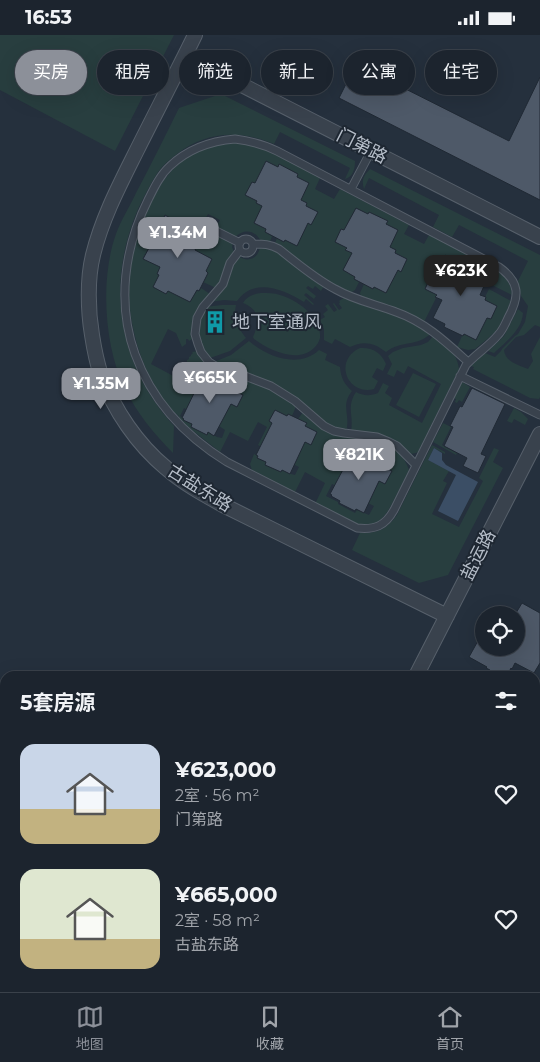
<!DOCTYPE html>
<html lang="zh">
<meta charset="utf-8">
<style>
:root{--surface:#1c242e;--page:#29303a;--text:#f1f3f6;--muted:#a0a4aa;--line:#3a414a;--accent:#8c9099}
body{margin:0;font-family:Montserrat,"Noto Sans SC",sans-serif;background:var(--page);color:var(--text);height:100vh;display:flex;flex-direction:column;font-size:19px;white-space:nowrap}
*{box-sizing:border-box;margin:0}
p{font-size:16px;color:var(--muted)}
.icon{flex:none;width:28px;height:28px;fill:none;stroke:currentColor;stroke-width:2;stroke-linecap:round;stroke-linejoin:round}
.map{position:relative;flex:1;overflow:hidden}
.panel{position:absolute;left:0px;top:636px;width:540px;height:321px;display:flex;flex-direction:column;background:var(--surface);border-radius:15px 15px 0 0;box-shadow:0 5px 20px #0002,0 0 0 1px var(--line)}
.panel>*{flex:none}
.guide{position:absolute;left:15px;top:15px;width:510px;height:45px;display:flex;gap:10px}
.tools{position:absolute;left:475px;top:571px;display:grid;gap:10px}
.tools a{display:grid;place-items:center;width:50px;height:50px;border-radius:50%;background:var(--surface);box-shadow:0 5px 20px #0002,0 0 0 1px var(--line);font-size:25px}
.price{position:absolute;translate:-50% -42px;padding:0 11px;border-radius:10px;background:var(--accent);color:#fff;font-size:16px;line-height:32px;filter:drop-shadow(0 1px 2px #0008)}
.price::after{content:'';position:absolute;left:50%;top:30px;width:15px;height:11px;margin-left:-8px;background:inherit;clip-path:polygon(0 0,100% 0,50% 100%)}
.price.current{background:#222;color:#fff}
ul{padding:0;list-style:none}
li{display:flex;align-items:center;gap:15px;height:125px;padding:0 20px}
li span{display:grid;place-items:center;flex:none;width:140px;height:100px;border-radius:15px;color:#555}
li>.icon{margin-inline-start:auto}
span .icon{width:60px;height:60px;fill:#fffc;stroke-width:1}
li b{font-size:21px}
h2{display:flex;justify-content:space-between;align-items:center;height:60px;padding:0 20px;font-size:21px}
.pill{padding:0 18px;border-radius:22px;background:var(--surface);box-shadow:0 5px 20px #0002,0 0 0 1px var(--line);font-size:18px;line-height:45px}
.pill.current{background:var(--accent);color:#fff}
.status{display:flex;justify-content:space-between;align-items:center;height:35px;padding:0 25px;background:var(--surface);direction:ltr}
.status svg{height:14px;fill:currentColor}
.dock{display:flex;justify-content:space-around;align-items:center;height:70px;border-top:1px solid var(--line);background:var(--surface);font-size:14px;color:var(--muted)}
.dock a{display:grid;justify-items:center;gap:2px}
.dock .current{color:var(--accent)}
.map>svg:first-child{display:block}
.medical{fill:#32313e}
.green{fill:#283e3f;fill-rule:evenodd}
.water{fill:#3b4e65}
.building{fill:#4e5968;stroke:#202934}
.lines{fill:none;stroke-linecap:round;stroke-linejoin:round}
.lane-casing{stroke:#57606b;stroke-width:9}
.street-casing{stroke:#57606b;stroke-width:16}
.secondary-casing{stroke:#57606b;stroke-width:22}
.lane{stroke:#39424d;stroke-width:7}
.street{stroke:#39424d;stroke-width:14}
.secondary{stroke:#475160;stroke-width:20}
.labels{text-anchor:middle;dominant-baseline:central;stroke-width:4;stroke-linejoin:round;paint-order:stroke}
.street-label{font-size:18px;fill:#b5bdc8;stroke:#1e2732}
.poi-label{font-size:18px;fill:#b5bdc8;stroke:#1e2732;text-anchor:start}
</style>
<div class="status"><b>16:53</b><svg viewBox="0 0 49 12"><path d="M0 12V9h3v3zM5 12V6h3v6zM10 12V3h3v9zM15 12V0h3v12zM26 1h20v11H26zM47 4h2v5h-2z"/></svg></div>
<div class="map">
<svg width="540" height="957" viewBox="0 0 540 957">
<rect width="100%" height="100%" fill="#25303d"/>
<path class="medical" d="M535,919l5,2v36h-156l-1,-4 152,-1z"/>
<path class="green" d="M0,0h174l-59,116 -115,-61z
M221,59l134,67c0,8 -2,16 -10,18l5,-11 -70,-36 -6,12c-35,-14 -67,-13 -97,10 -7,5 -14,11 -19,18 -8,12 -14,25 -20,37 -15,36 -21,70 -16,108 5,41 24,78 52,109l-1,27c-19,-19 -36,-40 -48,-64 -21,-42 -25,-111 -9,-155 5,-14 14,-28 20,-41 15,-28 29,-57 43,-85z
M235,108c33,3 57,20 85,35l-5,11 19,10 6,-10 69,36 -5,9 20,10 5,-9 64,33c11,7 18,14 19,27l-26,-13 2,-5 -12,-6 1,-3 -18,-9 -1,2 -12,-6 -7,13 -1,11 -7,-3 -6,12 12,7 -2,2 1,1 -12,24 -11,-6 -52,-19 -1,-4 4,-9 8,5 2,-2 12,6 6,-13 2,-11 7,3 6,-13 -12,-6 1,-3 -12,-6 8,-2 6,-12 -12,-6 1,-3 -18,-9 -1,2 -12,-6 -7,12 -3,11 -5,-2 -6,13 12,6 -1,2 10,5 -7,3 -6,12 12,7 -1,2 5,3 -4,8 -3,2 -2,1 -14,-6 -61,-44 2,-5 6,4 2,-2 12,6 6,-13 -6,-3 8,-8 6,3 7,-13 -12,-6 1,-3 -13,-6 9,-2 6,-12 -12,-6 1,-3 -18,-9 -2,2 -12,-6 -6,12 -3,11 -5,-2 -6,13 11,6 10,7 -7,3 -6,12 12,6 -1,3 7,4 -2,6h-9c-5,-12 -17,-14 -26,-5l-20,-8 5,-9 -12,-6 -6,11 31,17 -1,5 2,5 -11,25 -7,11 -13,-6 5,-9 -17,-17 7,-12 -2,-2 -7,-18 -3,5 -21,-13 -6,12 -3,-1 -9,18 3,1 -7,12 19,5 -5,11 21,22 12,6 7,-12 2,1 2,-3 9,6 -11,12 -5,11v21l-5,3 -1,-2h-2v5l-4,3 -6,-14 -8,-4 -17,35 28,15 8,-17v-2l2,-1v-2l2,-1v-1l2,-2 -1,-1 6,-1 10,14 12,8 -2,5 -4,-2 -1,2 -12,-6 -6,11 3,2 -8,26 -6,-3 -4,8 4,3 -1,1 9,4 -1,3 16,7 1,-2 9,5 5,1 3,-8 -6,-4 3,-22 7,4 2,-4 6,3 6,-12 -12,-6 2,-4 -9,-4 3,-5 2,-1 16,4 21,8 29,18v4l-3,7 -4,-2 -1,2 -12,-6 -6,11 3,2 -8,25 -6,-3 9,-18 -9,-5 -10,19 -18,-9 -10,20 -42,-33 1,-3c-13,-8 -21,-25 -29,-39 -15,-29 -23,-67 -21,-100 1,-13 5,-26 8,-38 10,-32 24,-66 55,-85 13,-8 28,-10 43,-11z
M370,134l170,86v72l-5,-2 -11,10 -8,2 -12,13c1,12 15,15 24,19l5,-8 -2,-7 9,-17v60l-1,2 -9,-1 -57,-29 1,-2 -3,-1 14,-13 10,4 6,-6 1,-2 13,-13 3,-2 7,-12 3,-16 -7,-10 -3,-15 10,-20 -69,-36 -7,12 -19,-10 6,-12 -70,-37 -5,11c-3,-9 0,-14 6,-20z
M260,212h8l7,3 35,27 14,9 -3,5 -6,-5 -2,3 -5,-3 -2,2 10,8 -2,3 -8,-6 -2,2 10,9 -1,1 -7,-6 -2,3c-21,-13 -50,-25 -67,-1l-13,-1 -14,2c7,-5 13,-11 17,-19 5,-9 5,-17 11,-27 10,7 20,3 22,-9z
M489,254l22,12 -12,26 -4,5 -10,9 -10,8 -7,1 -11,-3 5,-11 2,-2 12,6 6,-13 -6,-3 8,-8 7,3 6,-13 -12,-6 1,-2 -1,-1z
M261,258c7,0 13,0 19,2 17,5 42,22 40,43 -1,4 -3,7 -6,10 -16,16 -45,2 -60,-9l-1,-2c7,-16 7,-27 -10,-34 4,-7 11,-9 18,-10z
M345,262l17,8 36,10 33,18c-13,14 -30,7 -45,19 -11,-9 -23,-12 -36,-5l-15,-8 -3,5 -8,-4v-11l-4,-9 5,-3 -2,-3 5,-4 -3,-4 3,-2 6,8 3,-2 -4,-6 1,-1 5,7 3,-2 -3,-4 1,-2 -1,-1z
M222,270h14c-3,13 2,23 10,33l-16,13 -20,7c-14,-19 -14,-30 -5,-51zM216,275l7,4 -10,19 -6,-3z
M518,274l5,4c-1,16 -15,27 -27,38l-2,2 -6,-2 16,-15z
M434,300c12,10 23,17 25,34l-41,83c-6,3 -10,2 -14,-3l-53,-18c3,-15 -5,-24 5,-39 7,4 15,4 22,1l5,-10 6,3 -4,7 7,5 -3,7 33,18 19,-39 -33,-18 -4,8 -7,-4 -3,7 -7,-3 5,-10 -4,-8 5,-4 10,-4 18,-3 7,-3z
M249,306c18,16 50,28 70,9l8,4 -2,6 15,7c1,11 4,17 12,24 -12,15 -1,24 -6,40l-12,-3 -7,-4 -56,-41 -23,-9 -19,-4 -15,-8 17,-7z
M360,313c12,-1 21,4 26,16l-3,7 -6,-3 -5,9 6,4 -4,8c-27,7 -41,-29 -14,-41z
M413,338l23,11 -17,33 -23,-12z
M462,347l8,5 -8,15 -3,-2 -2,3 -2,-1 1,-3 -2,-1z
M514,373l7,4 7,7 -3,6 -11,-6 -2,4 -5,-2z
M303,377l38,23 31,5 -6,14c-9,1 -18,6 -22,13l11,6 -17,14 -6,-3 -6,12 12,6v2l17,9 2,-3 12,5 5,-9 -6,-3 5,-21 5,2 1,-3 6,3 7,-13 -12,-6 -8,-8 6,-13 3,-2c14,5 23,13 28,28 -4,8 -8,16 -12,24 -9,17 -16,36 -39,30 -13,-4 -30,-14 -43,-20l10,-21 -20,-11 -10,20 -43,-22 -2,-6 4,-10 4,2 -1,2 9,4 -1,3 15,7 2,-2 9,4 4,1 4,-8 -6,-3 12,-22 6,3 6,-13 -12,-6 2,-3 -9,-4z
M443,388l8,4 -9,18 15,8 -1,2 -23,-13z
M432,410l13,7v2l-11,-6 -6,12 21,11 -6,10 4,2 -15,31 27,13 24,-46 -4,-3 15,-30 5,2 -6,12 10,6 -55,107 -29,8 -67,-33 8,-17c17,1 27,-4 37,-18z"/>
<path class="water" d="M434,413l8,5v7l4,5 32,17 -20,39 -20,-10 18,-36 -28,-15z"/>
<path class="building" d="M356,29l153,77 31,-64v123l-201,-102z
M266,126l12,6 1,-3 19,10 -1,3 12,6 -8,17 6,3 -1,3 12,6 -7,13 -3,-2 -11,23 -12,-6 -1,2 -19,-10 1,-3 -12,-6 8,-17 -6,-3 1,-2 -12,-6 7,-13 3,1z
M356,173l12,6 1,-2 19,9 -2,3 12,6 -8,17 6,3 -1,3 12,6 -6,13 -3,-2 -12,23 -12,-6 -1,2 -19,-10 1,-2 -12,-7 9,-17 -7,-3 2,-2 -12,-6 6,-13 3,1z
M165,180l22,12 2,-3 13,7 -6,11 2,2 -3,6 17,9 -6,12 2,2 -9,18 -2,-1 -7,12 -22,-11 -2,3 -13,-7 6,-12 -2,-1 3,-7 -17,-8 7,-13 -3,-1 9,-19 3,2z
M445,220l13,6 1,-2 19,9 -2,3 12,6 -8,18 6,2 -1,3 12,6 -6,13 -4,-1 -11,22 -12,-6 -1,2 -19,-9 1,-3 -12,-6 9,-18 -7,-3 2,-2 -12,-6 6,-13 3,1z
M201,337l12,6 1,-2 19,10 -2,3 12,6 -6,12 -6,-3 -17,32 -6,-4 -1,3 -16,-8 1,-3 -9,-4 1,-1 -2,-1 16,-33 -3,-2z
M472,353l33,16 -24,50 5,2 -8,17 -15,-7 4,-8 -23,-12 9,-19 -3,-1 10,-20 2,1z
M275,375l12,6 1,-2 19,9 -2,3 12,6 -6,13 -6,-3 -15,32 -8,-4 -1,2 -16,-7 1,-3 -9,-4 1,-2 -2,-1 16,-32 -3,-2z
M349,413l12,6 1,-2 19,10 -1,3 12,6 -7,13 -6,-3 -15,32 -8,-4 -1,2 -16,-8 1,-2 -9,-5 1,-1 -2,-1 17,-32 -4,-2z
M522,568l18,10v50l-6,10 -19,-10 -3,6 -1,-1 -4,8h-11l-7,-3 1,-3 -4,-2 1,-1 -18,-10 15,-27v17h32v-34z"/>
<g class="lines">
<defs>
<path id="lane" d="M235,104c15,2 28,5 42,12l222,116c21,15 21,29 9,51 -3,6 -5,12 -10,17 -9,11 -22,19 -32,30l-72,145c-9,16 -19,20 -37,18l-130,-66c-42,-26 -75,-61 -92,-108 -18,-50 -11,-106 13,-154 6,-12 12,-25 22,-34 19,-18 41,-25 65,-27z
M351,154l20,-38
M214,195l26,13
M239 211a7 7 0 1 1 14 0a7 7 0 1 1-14 0Z
M254,209c9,0 16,0 25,5 18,14 35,29 56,40 19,11 40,15 61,23 29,10 50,30 72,50
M240,215l-10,13 -7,21 -20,23 -6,11 -2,16 3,10 3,8 8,10 15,9 21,5 26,10 24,15 29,25 10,5 10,2 33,4 12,5 8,4 19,19
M460,341l80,39
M364,952l1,5
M146,957l4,-2 30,2
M409,957l1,-5"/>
<path id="street" d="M195,0c-19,39 -39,77 -58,115 -17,34 -35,68 -44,105 -6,24 -5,56 -1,80 2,13 5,28 9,40 13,35 36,69 65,93 17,15 37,26 57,37l224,111
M185,21l355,181
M416,641l124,-242"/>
<path id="secondary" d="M535,850l5,1
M0,859l5,-2
M535,878l5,1
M0,887l5,-2"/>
</defs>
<use href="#lane" class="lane-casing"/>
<use href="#street" class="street-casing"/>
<use href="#secondary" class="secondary-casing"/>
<use href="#lane" class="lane"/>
<use href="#street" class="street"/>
<use href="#secondary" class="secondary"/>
</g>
<defs>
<symbol id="building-bare" viewBox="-9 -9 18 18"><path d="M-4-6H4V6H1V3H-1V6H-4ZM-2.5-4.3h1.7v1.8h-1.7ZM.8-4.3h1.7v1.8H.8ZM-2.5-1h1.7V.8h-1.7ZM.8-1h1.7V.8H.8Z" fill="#0f9aa8" stroke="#1e2732" stroke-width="2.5" paint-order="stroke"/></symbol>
</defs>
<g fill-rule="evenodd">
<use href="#building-bare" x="199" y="271" width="32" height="32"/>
</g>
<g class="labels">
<g class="street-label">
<text transform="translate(362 111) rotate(27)">门第路</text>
<text transform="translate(200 453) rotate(32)">古盐东路</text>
<text transform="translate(478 520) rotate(-63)">盐运路</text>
</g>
<g class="poi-label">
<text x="232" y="287">地下室通风</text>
</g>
</g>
</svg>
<div class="tools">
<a><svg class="icon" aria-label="locate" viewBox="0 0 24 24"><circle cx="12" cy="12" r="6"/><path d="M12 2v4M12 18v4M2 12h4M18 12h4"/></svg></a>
</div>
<b class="price" style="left:178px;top:224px">¥1.34M</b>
<b class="price current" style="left:461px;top:262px">¥623K</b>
<b class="price" style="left:210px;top:369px">¥665K</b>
<b class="price" style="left:101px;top:375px">¥1.35M</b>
<b class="price" style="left:359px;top:446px">¥821K</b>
<div class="guide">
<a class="pill current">买房</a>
<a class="pill">租房</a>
<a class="pill">筛选</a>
<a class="pill">新上</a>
<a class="pill">公寓</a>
<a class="pill">住宅</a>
</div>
<section class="panel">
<h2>5套房源<svg class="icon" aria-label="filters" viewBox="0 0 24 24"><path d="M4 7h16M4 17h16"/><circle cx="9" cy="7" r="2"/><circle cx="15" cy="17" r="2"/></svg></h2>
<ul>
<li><span style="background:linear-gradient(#c9d6e8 65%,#c2b280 0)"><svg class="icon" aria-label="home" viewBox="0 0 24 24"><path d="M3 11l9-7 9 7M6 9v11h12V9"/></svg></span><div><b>¥623,000</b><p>2室 · 56 m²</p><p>门第路</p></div><svg class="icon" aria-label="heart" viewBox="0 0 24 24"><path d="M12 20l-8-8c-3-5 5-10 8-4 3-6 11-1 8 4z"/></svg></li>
<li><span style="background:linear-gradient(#dfe7d0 70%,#c2b280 0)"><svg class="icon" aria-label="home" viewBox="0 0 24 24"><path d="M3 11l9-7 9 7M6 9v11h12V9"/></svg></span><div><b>¥665,000</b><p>2室 · 58 m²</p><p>古盐东路</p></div><svg class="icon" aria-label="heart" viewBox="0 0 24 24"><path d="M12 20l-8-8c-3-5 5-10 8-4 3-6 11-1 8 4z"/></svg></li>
</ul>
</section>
</div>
<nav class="dock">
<a class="current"><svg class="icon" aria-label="map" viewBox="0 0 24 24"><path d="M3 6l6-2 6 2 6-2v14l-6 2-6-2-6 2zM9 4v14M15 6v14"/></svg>地图</a>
<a><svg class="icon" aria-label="saved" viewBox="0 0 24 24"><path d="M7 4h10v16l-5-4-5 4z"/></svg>收藏</a>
<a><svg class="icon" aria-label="home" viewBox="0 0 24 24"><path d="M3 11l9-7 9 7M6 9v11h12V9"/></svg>首页</a>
</nav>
